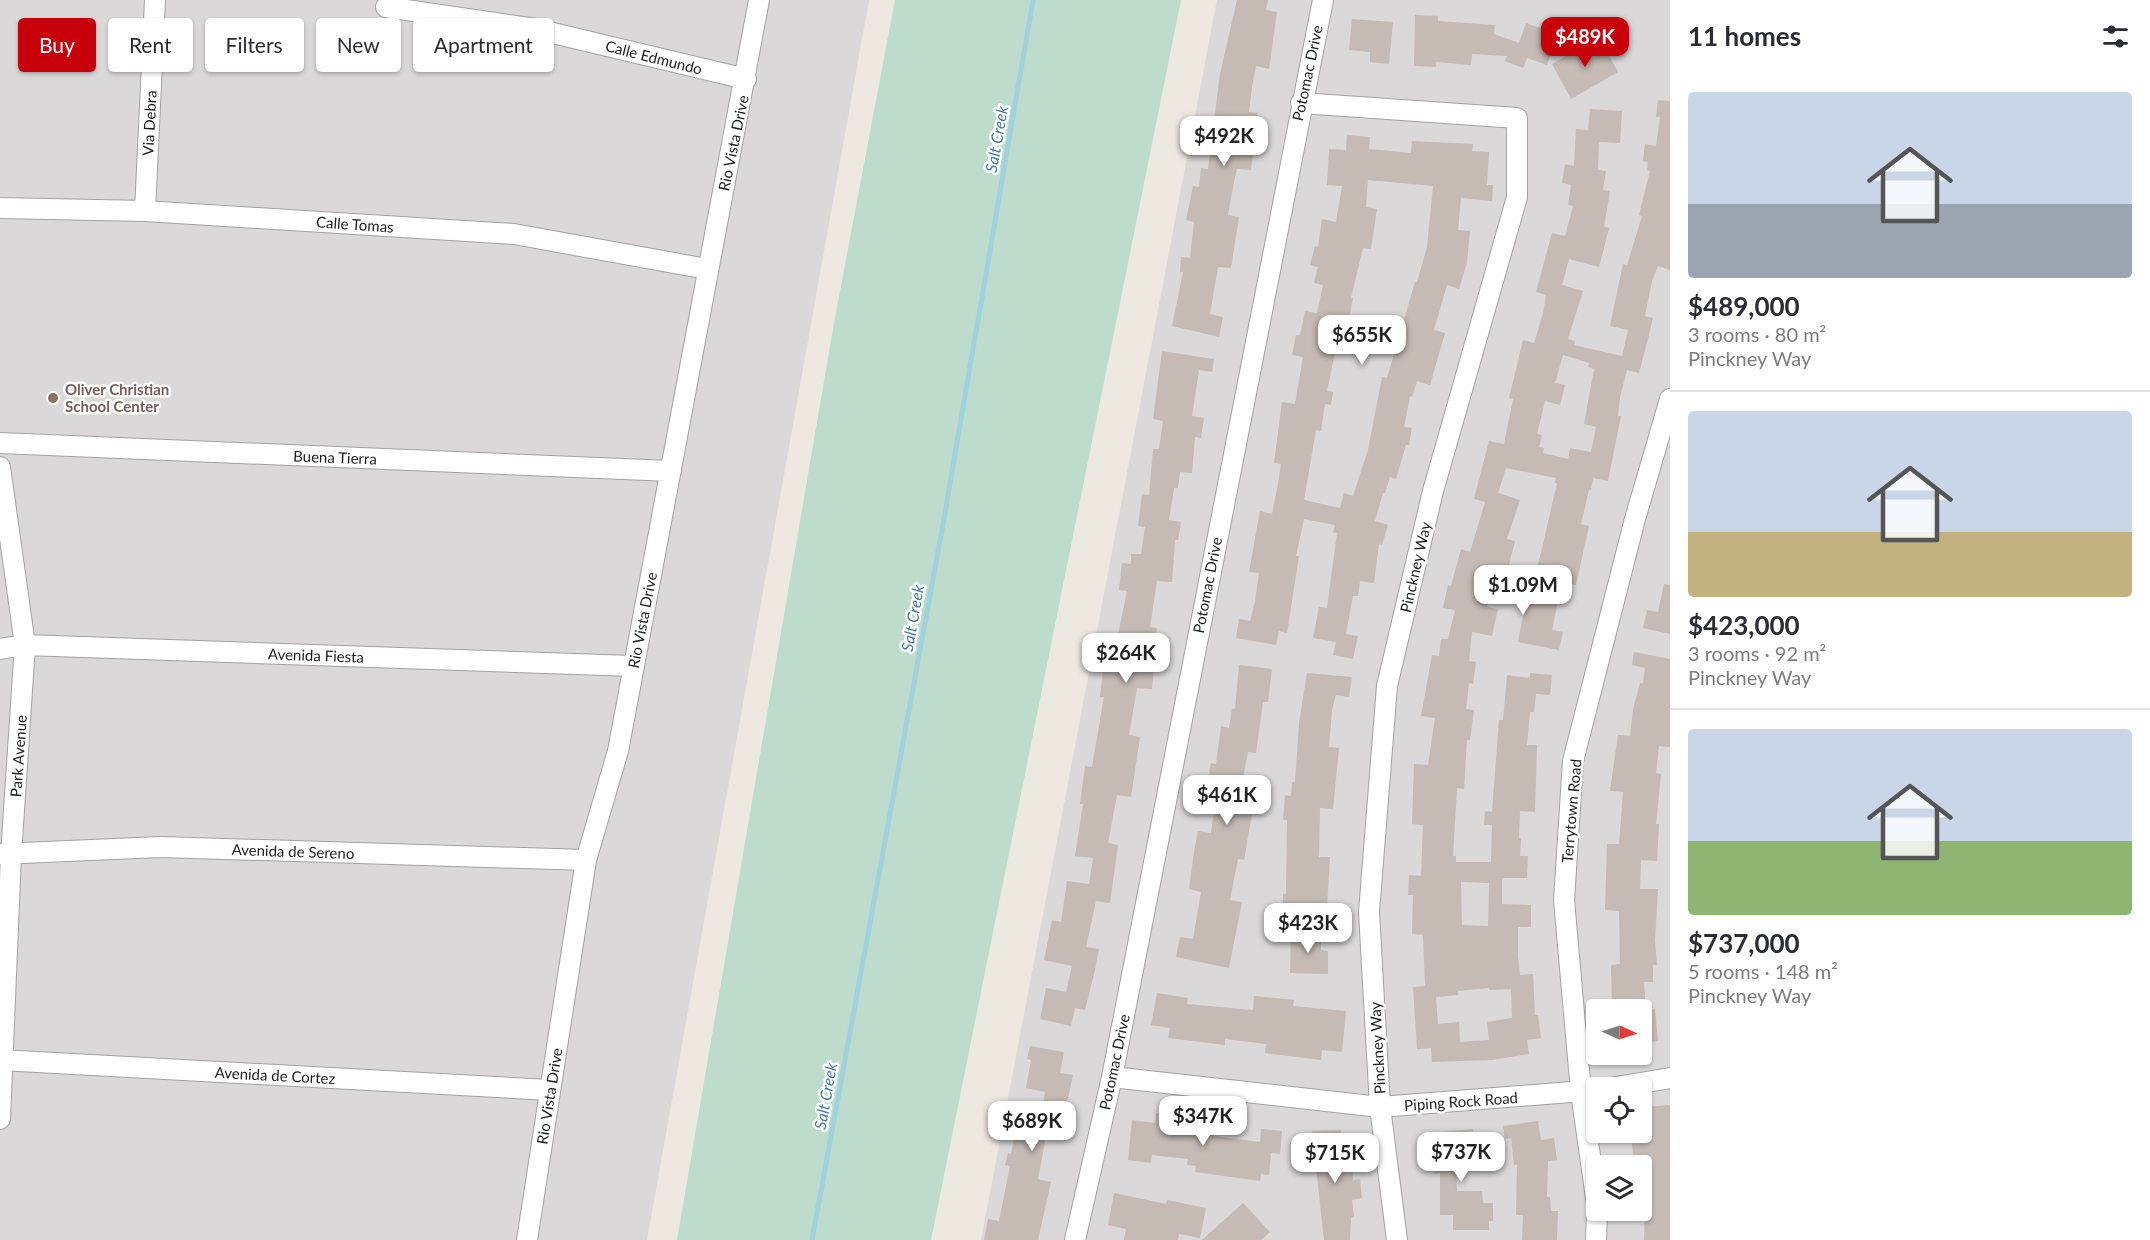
<!DOCTYPE html>
<meta charset="utf-8">
<style>
:root{--surface:#fff;--page:#f7f7f7;--text:#2b2b33;--muted:#7c7c81;--line:#e1e1e2;--accent:#c7000a}
body{margin:0;font-family:Lato,sans-serif;background:var(--page);color:var(--text);height:100vh;display:flex;flex-direction:column;font-size:22px;white-space:nowrap}
*{box-sizing:border-box;margin:0}
p{font-size:20px;color:var(--muted)}
.icon{flex:none;width:33px;height:33px;fill:none;stroke:currentColor;stroke-width:2;stroke-linecap:round;stroke-linejoin:round}
.map{position:relative;flex:1;overflow:hidden}
.details{display:flex;flex-direction:column;background:var(--surface);width:480px}
.details>*{flex:none}
.banner{position:absolute;left:18px;top:18px;width:570px;height:54px;display:flex;gap:12px}
.needle{width:39px;rotate:93deg}
.controls{position:absolute;left:1586px;top:999px;display:grid;gap:12px}
.controls a{display:grid;place-items:center;width:66px;height:66px;border-radius:6px;background:var(--surface);box-shadow:0 2px 4px #0004;font-size:30px}
.price{position:absolute;translate:-50% -51px;padding:0 14px;border-radius:12px;background:#fff;color:#222;font-size:20px;line-height:39px;filter:drop-shadow(0 2px 3px #0008)}
.price::after{content:'';position:absolute;left:50%;top:36px;width:18px;height:14px;margin-left:-9px;background:inherit;clip-path:polygon(0 0,100% 0,50% 100%)}
.price.current{background:var(--accent);color:#fff}
ul{padding:0;list-style:none}
li{display:grid;align-content:center;gap:12px;height:318px;padding:0 18px}
li+li{border-top:2px solid var(--line)}
li span{display:grid;place-items:center;height:186px;border-radius:6px;color:#555}
li>.icon{margin-inline-start:auto}
span .icon{width:108px;height:108px;fill:#fffc;stroke-width:1}
li b{font-size:26px}
h2{display:flex;justify-content:space-between;align-items:center;height:72px;padding:0 18px;font-size:26px}
.chip{padding:0 21px;border-radius:6px;background:var(--surface);box-shadow:0 2px 4px #0004;font-size:21px;line-height:54px}
.chip.current{background:var(--accent);color:#fff}
main{display:flex;flex:1;min-height:0}
.map>svg:first-child{display:block}
.residential{fill:#dad8d8;fill-rule:evenodd}
.wetland{fill:#bddccc}
.lines{fill:none;stroke-linecap:round;stroke-linejoin:round}
.stream{stroke:#9fd2dc;stroke-width:5}
.building{fill:#c5bab4;fill-rule:evenodd}
.minor-casing{stroke:#a2a2a2;stroke-width:22}
.minor{stroke:#fff;stroke-width:20}
.education-dot{fill:#8d6e63;stroke:#fff;stroke-width:2}
.labels{text-anchor:middle;dominant-baseline:central;stroke-width:5;stroke-linejoin:round;paint-order:stroke}
.street-label{font-size:15px;fill:#1b1b1b;stroke:#fff}
.education-label{font-size:15px;font-weight:bold;fill:#785e54;stroke:#fff;text-anchor:start}
.water-label{font-size:16px;font-style:italic;fill:#4479a4;stroke:#fff}
</style>
<main>
<div class="map">
<svg width="1670" height="1240" viewBox="0 0 1670 1240">
<rect width="100%" height="100%" fill="#ede8e0"/>
<path class="residential" d="M0,0h869l-222,1240h-647z
M1217,0h453v1240h-689zM1596,1010h45v44h-45zM1596,1088h45v44h-45zM1596,1166h45v44h-45z"/>
<path class="wetland" d="M895,0h286l-250,1240h-254l157,-917z"/>
<g class="lines">
<path class="stream" d="M812,1240l130,-710 91,-530"/>
</g>
<path class="building" d="M1237,0h31l-2,10 11,2 -8,57 -13,-3 -4,21 -3,25 9,1 -7,57 -14,-1 -3,13 -6,33 11,2 -8,51 -13,-1 -8,47 13,3 -4,20 -47,-11 11,-54h-3l1,-15 9,1 4,-36 -8,-2 7,-34 6,1 2,-19 7,1 12,-95z
M1415,15l23,1v5l57,4 -1,9 25,9 7,-20 31,11 -10,31 -20,-7 -4,10 -18,-7 2,-5 -35,-2 -1,11 -35,-3v5l-22,-1z
M1352,19l41,3 -4,42 -19,-2v-10l-21,-2z
M1599,37l19,35 -47,27 -19,-35z
M1658,100l12,1v169l-12,-4 -6,15 -7,35 8,2 -4,17 -10,38 -12,-3 -7,27 -2,19h3l-13,65 -15,-3 -2,12h-2l-8,34 8,2 -13,59 -14,-3 -10,48 11,2 -4,18 -41,-8 10,-53 -4,-1 3,-13 7,2 7,-24 16,-70h-2l1,-5 -50,-10 -8,25 22,7 -13,39 8,2 -10,39 -12,-3 -6,30 11,2 -6,27 -20,-4 -3,29 7,1 -3,22 -4,-1 -3,26 8,1 -4,30h-3l-3,49 -7,-1 -4,68h3v6h35l1,-37h-8l1,-14 7,1 7,-92h4l4,-45 23,3v-5l22,2 -2,20 -14,-1 -2,18h-4l-3,33h10l-2,67 -15,-1 -1,27h2l-1,18h8l-1,22h-25v26l29,1v22h-13v29l2,19 13,-1 2,41h3l3,23 -14,2 2,14 -37,6 -60,2 -1,-14 -14,1 -4,-62 12,-1 -2,-51 -11,-1 1,-39h-5l1,-20 12,1 2,-51 -11,-1 2,-60 14,1 7,-47 -14,-2 11,-61 7,1 2,-17h7l7,-29 -12,-2 5,-23 3,1 10,-37 9,3 15,-50 -11,-3 15,-58 15,3 9,-45 -4,-1 14,-58 11,3 9,-30 3,-18 -10,-3 16,-59 13,3 8,-30 -5,-1 3,-20 -9,-2 3,-19 9,2 2,-37 12,1 2,-21 32,2 -2,32 -21,-1 -1,28 8,1 -3,19 7,1 -6,36 5,1 -10,39 -30,-8 -7,26 21,6 -15,48 7,2 -1,4 48,11 6,-26 -18,-4 13,-62 4,1 15,-49 -3,-1 11,-44 -3,-1 1,-8 -5,-1 2,-17 11,2 4,-29h-4zM1563,355l26,8 -1,4 6,2 -10,55 12,3 -5,25 -21,-4 -2,11 -25,-6 1,-5 -5,-1 3,-12 -5,-1 8,-33 15,4 5,-20 -10,-2zM1461,882l28,1 -1,43 -26,-1zM1489,988v2l22,-1 1,29 -25,4 2,18 -29,2 -1,-20 -21,2 -2,-27 22,-2v-4z
M1347,135l23,2 -1,12 42,4 1,-12 61,3 -1,7 17,1 -2,33h6l-1,16 -31,-3 -3,32 12,1 -3,31 -8,27 -12,-4 -13,45 11,3 -15,52 -13,-4 -5,16 -2,-1 -6,31 8,1 -3,17h-3l-10,34 -6,-2 -5,16h-2l-8,28 13,4 -6,20 -3,-1 -5,39 -14,-2 -2,15h-5l-7,38 12,2 -5,23 -20,-4 3,-13 -23,-4 6,-31 8,1 10,-75 -4,-1 2,-7 -31,-6 -8,37h3l-12,77 -8,-2 -3,14 -40,-7 3,-19 11,2 5,-20 4,-28 -10,-1 11,-61 12,3 6,-30 3,-20 -7,-1 8,-61 13,2 8,-47 -11,-2 4,-20h4l5,-24 12,2 6,-28 -9,-2 4,-16 -8,-2 5,-19 3,1 4,-28 14,3 6,-36 -15,-1 2,-36 17,1zM1368,180l65,6 -6,61 -10,35h-2l-28,96 -5,-1 -14,73 -15,46 -9,-3 -4,15 -36,-8 12,-70 5,1 4,-27 6,1 2,-13 -6,-1 13,-62 7,1 6,-32h-2l12,-50 8,1 6,-40 -11,-2z
M1162,351l52,8 -2,13 -13,-2 -7,46 12,2 -3,20 -6,-1 -3,36 -12,-1 -2,16h-4l-5,32 12,2 -3,18h-3l-3,42 -15,-1 -7,46 7,1 -7,36 4,1 -2,24 -15,-1 -8,47 11,2 -9,60 -14,-2 -9,48 10,2 -8,58 -14,-2 -10,46 13,2 -4,21 -10,40 -10,-2 -4,18 -31,-7 6,-31 20,4 6,-26 -28,-6 8,-40 9,2 6,-41 22,3 4,-26 -18,-2 8,-52h-3l5,-38 7,1 12,-70h-4l4,-37 25,2 5,-24 -16,-3 9,-44 -8,-1 3,-27 9,1v-10h10l4,-27 -7,-1 4,-32 7,1 4,-46h6l4,-28 -10,-2z
M1664,584l6,1v49l-27,-6 4,-18 11,2z
M1634,652l36,7v88l-11,-1 -3,27 5,1 -5,50h3l-2,37 -16,-1 -1,29h18l-3,52 2,24h-4v17h-9l2,28h-34l-1,-45 9,-1 -1,-53 -14,-1 2,-66h12l4,-52 -13,-1 8,-56 12,1 3,-27 7,-26h3l2,-15 -13,-3z
M1239,665l33,4 -4,33h-5l-7,51 -8,-1 -5,26 15,2 -14,80 -6,-1 -8,41 12,2 -13,66 -53,-11 4,-20 13,2 8,-47 -12,-3 5,-37 4,-21 13,2 6,-46 -10,-2 4,-22 5,1 5,-38 8,2 3,-19h3z
M1307,673l45,4 -3,20 -13,-2 -4,15 -3,37 10,1 -6,61 -13,-1 -1,49h11l-3,51h-44v-14h3l1,-74h-4l2,-25 6,1 1,-14h3l4,-59z
M1291,932h30v18l7,1v23l-38,-1z
M1157,993l31,5 -1,6 66,6 1,-14 40,4 -1,6 53,5 -4,41 -20,-2 -1,10 -56,-7 1,-9 -41,-5v6l-57,-7 2,-10 -19,-3z
M1655,1009l3,32 -17,2v-32z
M1030,1046l34,6 -4,21 13,2 -13,59 -13,-3 -9,48 13,3 -13,58h-54l4,-21 11,2 11,-55 -5,-1 3,-12 3,1 8,-41 22,4 4,-25 -19,-4 5,-28 -4,-1z
M1670,1105v135h-26l1,-26h7l-3,-27 -8,1v-22h-7l-3,-34h10v-25z
M1156,1113l60,10 -2,13 46,6 1,-13 21,2 -2,23 -9,-1 -2,22 -8,-1 -1,7 -65,-9 1,-6 -9,-1 1,-6 -36,-4 -1,8 -23,-3 4,-40 23,3z
M1538,1121l3,19 13,-2 3,22 -9,1 -1,36h3l1,14h7l-1,29h-35l1,-25h-7l1,-50h-3l-3,-27 -6,1 -2,-13z
M1473,1129l1,13 9,-1 1,18 -29,2 2,30h25l1,12h10v18h-4v9h-36v-15h-13v-42l-6,1 -1,-20 10,-1 -1,-21z
M1341,1130l1,18 9,-1 2,33 7,-1 2,19 -10,2 2,17 -3,1 -1,22h-26l-12,-109z
M1114,1193l52,11 1,-4 39,8 -6,30 -21,-4 -1,6h-54l2,-11 -18,-4z
M1243,1203l27,29 -9,8h-59z"/>
<g class="lines">
<defs>
<path id="minor" d="M386,7l150,22 210,50
M1301,103l216,15v79l-84,294 -46,195 -18,226 11,195 17,133
M0,208l145,3 369,23 193,35
M145,211l10,-211
M0,443l671,28
M0,467l25,178 -14,210 -11,264
M0,649l25,-4 608,21
M0,854l160,-7 426,13
M0,1060l550,30
M1112,1077l268,30 216,-17
M1610,1088l60,-10
M1596,1198l-15,-106 -17,-192 9,-139 62,-242 35,-120
M527,1240l59,-380 32,-109 141,-751
M1075,1240l37,-163 211,-1077
M1596,1240l1,-30"/>
</defs>
<use href="#minor" class="minor-casing"/>
<use href="#minor" class="minor"/>
</g>
<circle class="education-dot" cx="53" cy="398" r="6"/>
<g class="labels">
<g class="street-label">
<text transform="translate(654 57) rotate(14)">Calle Edmundo</text>
<text transform="translate(1307 73) rotate(-78)">Potomac Drive</text>
<text transform="translate(149 123) rotate(-87)">Via Debra</text>
<text transform="translate(733 143) rotate(-78)">Rio Vista Drive</text>
<text transform="translate(355 224) rotate(4)">Calle Tomas</text>
<text transform="translate(335 457) rotate(2)">Buena Tierra</text>
<text transform="translate(1415 567) rotate(-77)">Pinckney Way</text>
<text transform="translate(1207 585) rotate(-79)">Potomac Drive</text>
<text transform="translate(642 620) rotate(-79)">Rio Vista Drive</text>
<text transform="translate(316 655) rotate(2)">Avenida Fiesta</text>
<text transform="translate(18 756) rotate(-86)">Park Avenue</text>
<text transform="translate(1571 811) rotate(-85)">Terrytown Road</text>
<text transform="translate(293 851) rotate(2)">Avenida de Sereno</text>
<text transform="translate(1377 1048) rotate(-93)">Pinckney Way</text>
<text transform="translate(1114 1062) rotate(-78)">Potomac Drive</text>
<text transform="translate(275 1075) rotate(3)">Avenida de Cortez</text>
<text transform="translate(549 1096) rotate(-81)">Rio Vista Drive</text>
<text transform="translate(1461 1101) rotate(-4)">Piping Rock Road</text>
</g>
<g class="education-label">
<text x="65" y="389">Oliver Christian<tspan x="65" dy="17">School Center</tspan></text>
</g>
<g class="water-label">
<text transform="translate(996 139) rotate(-80)">Salt Creek</text>
<text transform="translate(912 618) rotate(-80)">Salt Creek</text>
<text transform="translate(825 1096) rotate(-80)">Salt Creek</text>
</g>
</g>
</svg>
<div class="controls">
<a><svg class="needle" viewBox="-14 -14 28 28"><path d="M0-13l5 13h-10z" fill="#e53935"/><path d="M0 13l5-13h-10z" fill="#7c7c81"/></svg></a>
<a><svg class="icon" aria-label="locate" viewBox="0 0 24 24"><circle cx="12" cy="12" r="6"/><path d="M12 2v4M12 18v4M2 12h4M18 12h4"/></svg></a>
<a><svg class="icon" aria-label="layers" viewBox="0 0 24 24"><path d="M12 4l9 5-9 5-9-5zM3 14l9 5 9-5"/></svg></a>
</div>
<b class="price current" style="left:1585px;top:68px">$489K</b>
<b class="price" style="left:1224px;top:167px">$492K</b>
<b class="price" style="left:1362px;top:366px">$655K</b>
<b class="price" style="left:1523px;top:616px">$1.09M</b>
<b class="price" style="left:1126px;top:684px">$264K</b>
<b class="price" style="left:1227px;top:826px">$461K</b>
<b class="price" style="left:1308px;top:954px">$423K</b>
<b class="price" style="left:1203px;top:1147px">$347K</b>
<b class="price" style="left:1032px;top:1152px">$689K</b>
<b class="price" style="left:1461px;top:1183px">$737K</b>
<b class="price" style="left:1335px;top:1184px">$715K</b>
<div class="banner">
<a class="chip current">Buy</a>
<a class="chip">Rent</a>
<a class="chip">Filters</a>
<a class="chip">New</a>
<a class="chip">Apartment</a>
</div>
</div>
<section class="details">
<h2>11 homes<svg class="icon" aria-label="filters" viewBox="0 0 24 24"><path d="M4 7h16M4 17h16"/><circle cx="9" cy="7" r="2"/><circle cx="15" cy="17" r="2"/></svg></h2>
<ul>
<li><span style="background:linear-gradient(#c9d6e8 60%,#9aa5b1 0)"><svg class="icon" aria-label="home" viewBox="0 0 24 24"><path d="M3 11l9-7 9 7M6 9v11h12V9"/></svg></span><div><b>$489,000</b><p>3 rooms · 80 m²</p><p>Pinckney Way</p></div></li>
<li><span style="background:linear-gradient(#c9d6e8 65%,#c2b280 0)"><svg class="icon" aria-label="home" viewBox="0 0 24 24"><path d="M3 11l9-7 9 7M6 9v11h12V9"/></svg></span><div><b>$423,000</b><p>3 rooms · 92 m²</p><p>Pinckney Way</p></div></li>
<li><span style="background:linear-gradient(#c9d6e8 60%,#8fb573 0)"><svg class="icon" aria-label="home" viewBox="0 0 24 24"><path d="M3 11l9-7 9 7M6 9v11h12V9"/></svg></span><div><b>$737,000</b><p>5 rooms · 148 m²</p><p>Pinckney Way</p></div></li>
</ul>
</section>
</main>
